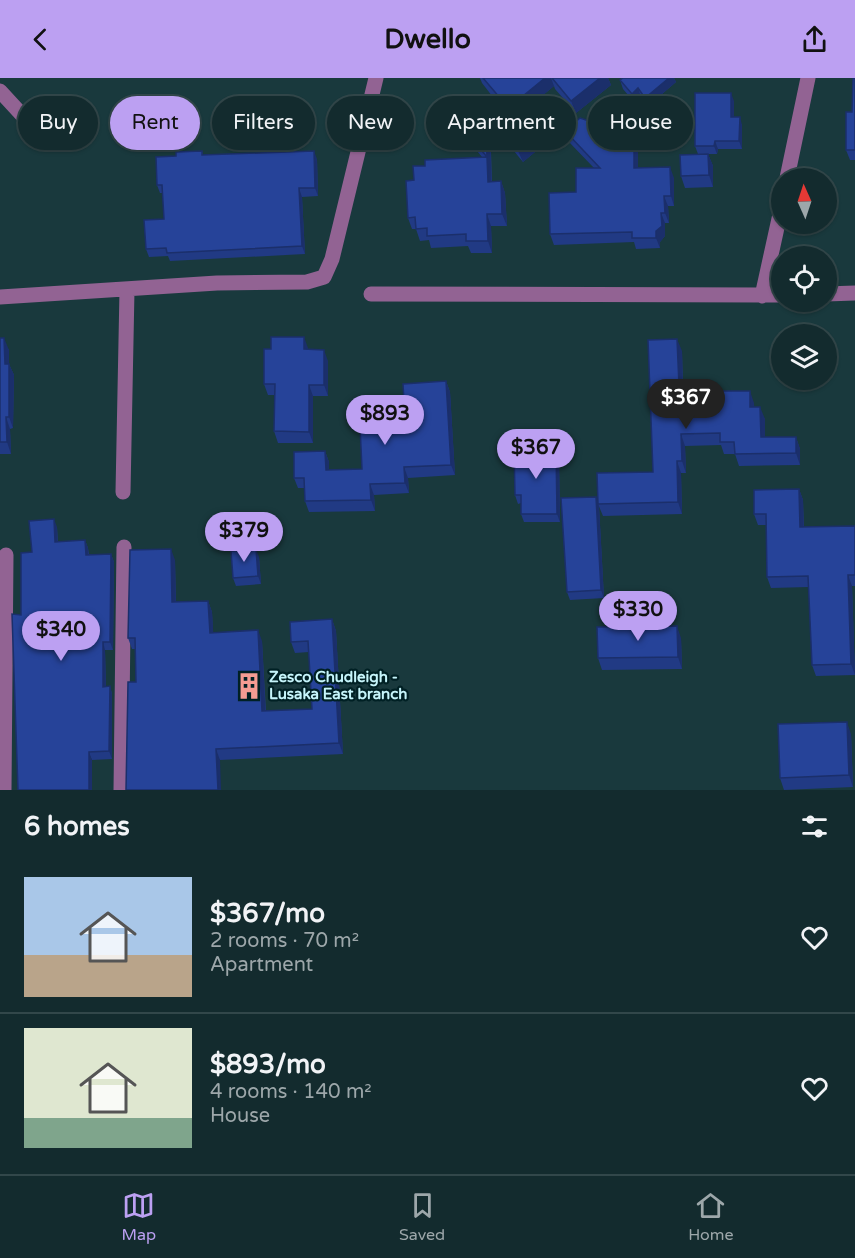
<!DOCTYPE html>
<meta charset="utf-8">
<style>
:root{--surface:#132b2e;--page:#20373a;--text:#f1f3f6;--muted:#9da7aa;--line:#32474a;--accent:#bca0f2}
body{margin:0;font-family:"Varela Round",sans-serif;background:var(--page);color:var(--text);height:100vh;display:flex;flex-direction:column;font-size:22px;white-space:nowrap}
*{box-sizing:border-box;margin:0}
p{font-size:20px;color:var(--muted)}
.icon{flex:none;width:33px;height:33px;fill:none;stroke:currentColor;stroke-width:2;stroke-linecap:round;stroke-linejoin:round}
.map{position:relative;height:712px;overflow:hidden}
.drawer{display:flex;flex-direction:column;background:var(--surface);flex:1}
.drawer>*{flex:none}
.top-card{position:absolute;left:18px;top:18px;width:819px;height:54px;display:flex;gap:12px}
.needle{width:39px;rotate:357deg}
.controls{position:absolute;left:771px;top:90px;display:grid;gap:12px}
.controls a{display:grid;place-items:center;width:66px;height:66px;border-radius:50%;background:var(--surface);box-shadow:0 2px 4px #0004,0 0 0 2px var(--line);font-size:30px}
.price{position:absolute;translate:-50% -51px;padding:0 14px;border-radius:21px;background:var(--accent);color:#111;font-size:20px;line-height:39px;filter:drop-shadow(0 2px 3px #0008)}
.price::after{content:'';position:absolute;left:50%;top:36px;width:18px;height:14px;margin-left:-9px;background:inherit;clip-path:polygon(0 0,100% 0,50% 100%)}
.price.selected{background:#222;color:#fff}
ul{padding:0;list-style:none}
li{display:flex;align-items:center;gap:18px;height:150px;padding:0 24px}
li+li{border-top:2px solid var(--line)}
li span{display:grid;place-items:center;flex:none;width:168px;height:120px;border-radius:0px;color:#555}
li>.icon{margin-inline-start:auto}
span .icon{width:72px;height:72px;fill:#fffc;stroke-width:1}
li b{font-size:26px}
h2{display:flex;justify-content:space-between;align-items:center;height:72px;padding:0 24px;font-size:26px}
.tag{padding:0 21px;border-radius:27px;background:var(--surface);box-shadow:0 2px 4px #0004,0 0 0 2px var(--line);font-size:21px;line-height:54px}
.tag.selected{background:var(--accent);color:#111}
header{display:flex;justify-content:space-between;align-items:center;height:78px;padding:0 24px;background:var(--accent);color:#111;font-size:27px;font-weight:800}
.tabs{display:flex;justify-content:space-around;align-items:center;height:84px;border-top:2px solid var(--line);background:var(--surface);font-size:16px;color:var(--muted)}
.tabs a{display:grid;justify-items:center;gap:3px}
.tabs .selected{color:var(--accent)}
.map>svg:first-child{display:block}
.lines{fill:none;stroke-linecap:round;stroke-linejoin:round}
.minor{stroke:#926393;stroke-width:15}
.wall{fill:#213a84}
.shaded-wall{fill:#1b2f6b}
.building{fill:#264399;stroke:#1b2f6b;stroke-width:1.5}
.labels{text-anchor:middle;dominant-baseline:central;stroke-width:4.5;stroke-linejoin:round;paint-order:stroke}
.poi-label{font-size:15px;font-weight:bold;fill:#c6f5fb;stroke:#002024;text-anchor:start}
</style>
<header><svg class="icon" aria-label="back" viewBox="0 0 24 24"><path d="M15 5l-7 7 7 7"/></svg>Dwello<svg class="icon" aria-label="share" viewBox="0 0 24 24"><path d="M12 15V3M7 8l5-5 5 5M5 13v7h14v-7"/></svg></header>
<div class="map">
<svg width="855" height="712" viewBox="0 0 855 712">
<rect width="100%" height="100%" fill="#19393d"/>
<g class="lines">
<path class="minor" d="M0,13l23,25
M787,100l21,-100
M371,216l411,1
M826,216l29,-1
M762,218l20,-91
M0,219l217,-14 90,-1 17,-5 8,-18 44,-181
M123,414l4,-202
M4,712l2,-235
M121,712l3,-243"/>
</g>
<path class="wall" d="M480,0h128l3,7 -35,28 -21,-24 -1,-3 -28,23 21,33 -24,20 -33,-40 2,60 9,-1 4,12 2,33h-16l1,27h-21l-3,-7 -37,2 -2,-8 -9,1 -4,-12h-4l-4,-11 6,-38 11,-14 57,-9 -14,-17 -5,-12 33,-27 -14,-18z
M623,0h51l2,4 -28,24 -7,-9 -7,5 -11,-13 -3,-9z
M855,0v82h-5l-4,-10 6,-38z
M734,23v16l8,8v24h-24l-1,5h-9l5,12v21l-28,1 -4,-12 17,-22 -3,-8z
M598,46l36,11 4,10v23l36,10v28h-6l1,17h-4v13l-5,6v6l-24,1 -2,-7 -80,3 -4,-11 26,-42 18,-24 -25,-26 -4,-11z
M202,73l1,4 114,4 1,37 -16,1 3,57 -135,7 -2,-5 -19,1 -3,-8 18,-30 -1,-26h-3l-3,-8 19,-29z
M0,260l9,12v14l5,11 -1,53 -3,1 1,25h-11z
M308,270v1l20,12v35h-15v47h-35l-4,-12 1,-36h-7l-4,-11z
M682,273l1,34 21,6 50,12v4l11,12v18h31l4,12v16l-61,1 -4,-12h-11l-3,-9 -36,1 1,27h-5l1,41 -79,2 -5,-12 55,-32z
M446,303l4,11 5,83 -47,3 1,15 -35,2 1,16 -66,1 -4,-11v-13h-7l-4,-10 31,-27 4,11v8l33,-1 42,-67z
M559,379l1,65h-36l-3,-8v-11l-3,1 -3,-9z
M799,411l4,11 1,27 51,-1v60h-3l3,89 -39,1 -4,-11 -3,-78 -38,1 -4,-11v-52h-9l-4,-11z
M596,419l3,9 5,92 -34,2 -3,-8z
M57,449l1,15 27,-2 3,8 1,6h22l3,8 -1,88h-8l1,36h4l2,8v65l-20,1 -71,-145 11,-63z
M259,479l2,27 -25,2 -3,-8z
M175,482l1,42 32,-1 4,11 1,21 49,8 4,70 46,-2 -3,-57 -14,1 -4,-11 41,-23 4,12 7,123 -123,6 -84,-78 -1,-33h-3l-4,-11z
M681,560l1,31 -80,1 -4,-12z
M851,656l2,53 -69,3 -4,-12z"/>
<path class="shaded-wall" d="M545,0h6l3,8 -31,26 -5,-12z
M600,0h8l3,7 -35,28 -5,-12z
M669,0h5l2,4 -28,24 -3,-8z
M638,10l3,9 -7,5 -2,-8z
M731,15l3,8v24l-3,-8z
M485,32l5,12 1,46 -4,-11z
M740,39l2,8v24l-3,-8z
M543,52l4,12 -24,20 -5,-11z
M634,57l4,10v34l-4,-11z
M715,63l3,8 -1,5 -3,-8z
M314,73l3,8 1,37 -3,-8z
M708,76l5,12v21l-4,-12z
M487,79l4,11 1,26 -4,-12z
M670,89l4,11v28l-3,-10z
M501,103l4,12 2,33 -5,-12z
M299,110l3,9 3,57 -3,-8z
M664,118l4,10 1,17 -4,-10z
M661,135l4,10v13l-5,6v6l-4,-10v-7z
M487,136l4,12 1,27 -4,-12z
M304,259l4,11v13l-4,-12z
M4,260l5,12v25v-11l5,11 -1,53 -4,-11 -4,-53z
M677,261l5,12 1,46 -4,-12z
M324,272l4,11v35l-4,-11z
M446,303l4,11 5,83 -4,-10z
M309,307l4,11v47l-4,-11z
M750,313l4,12 1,16 -5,-12z
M760,329l5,12v30l-4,-12z
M6,339l4,12 1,25 -4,-12z
M681,356l4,12 1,27 -4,-12z
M796,359l4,12v16l-4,-12z
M556,370l3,9 1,65 -3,-8z
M325,373l4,11v19l-3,-11z
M677,383l4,12 1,41 -4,-12z
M404,389l4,11 1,15 -4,-10z
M370,406l4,11 1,16 -4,-11z
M799,411l4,11 1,39 -4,-12z
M596,419l3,9 5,92 -3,-8z
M54,441l3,8 1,23 -3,-8z
M85,462l3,8 1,14 -3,-7z
M171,471l4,11 1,53 -4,-11z
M256,471l3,8 2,27 -3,-8z
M111,476l3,8 -1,88 -3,-8z
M848,497l4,11 3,89 -4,-11z
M208,523l4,11 2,32 -4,-11z
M332,541l4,12 7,123 -4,-11z
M677,548l4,12 1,31 -4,-12z
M258,552l4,11 4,81 -4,-11z
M103,564l2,8 1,44 -3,-7z
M110,608l2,8v65l-3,-8z
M847,644l4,12 2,53 -4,-12z
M216,671l4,11 1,30h-3z
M89,674l3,8v30h-3z"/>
<path class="building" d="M483,0h62l-27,22 25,30 -25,21 -33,-41 2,47 -24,-29 37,-30z
M552,0h48l-29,23z
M623,0h46l-24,20 -7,-10 -6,6 -12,-14z
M853,0h2v72h-9v-38h6z
M695,15h36v24h9l-1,24h-24l-1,5h-19z
M580,40l18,6 21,-4 15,15v33l36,-1 1,29h-7l1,17h-4l1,13 -6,5v7h-24v-6l-82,2 -1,-41 27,-1v-24h24l-35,-37z
M202,73v4l112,-4 1,37h-16l3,58 -135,7 -1,-5 -20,1 -2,-29 20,-1 -2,-34h-5l-1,-28 20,-1v-4z
M708,76l1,21 -28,1 -1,-21z
M487,79l1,25 13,-1 1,33h-15l1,27h-22v-7l-39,2v-8l-11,1 -1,-12 -7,1 -2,-37 8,-1 -1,-14h12v-6z
M271,259h33v12l20,1v35h-15v47l-35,-1 1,-47h-11v-35h7z
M0,260h4l1,26h4v53h-3l1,25h-7z
M677,261l2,46h23v6h48v16h10l1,30h35v16l-61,1 -1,-12h-14v-9l-39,1 1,27h-5l1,41 -80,2 -1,-31 56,-1 -5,-132z
M446,303l5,84 -47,2 1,16 -35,1 1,16 -66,1 -1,-23h-10v-26l31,-1 1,19 36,-1 -3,-65 45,-2 -1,-18z
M556,370l1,66h-36v-19h-6l-1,-46z
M799,411l1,38 55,-1v49h-7l3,89 -39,1 -4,-89 -41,1 -1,-63h-12v-24z
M596,419l5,93 -34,2 -6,-94z
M54,441l1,23 30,-2 1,15 25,-1 -1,88h-7v45l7,-1 -1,65 -20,1v38h-71l-6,-176 9,1v-62l11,-1 -3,-31z
M171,471l1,53 36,-1 2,32 48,-3 4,81 50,-2 -4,-68 -17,1 -1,-20 42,-3 7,124 -123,6 2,41h-92l2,-108h8l-1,-44h-7l2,-88z
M256,471l2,27 -25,2 -2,-27z
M677,548l1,31 -80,1 -1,-31z
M847,644l2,53 -69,3 -2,-54z"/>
<defs>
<symbol id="building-bare" viewBox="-9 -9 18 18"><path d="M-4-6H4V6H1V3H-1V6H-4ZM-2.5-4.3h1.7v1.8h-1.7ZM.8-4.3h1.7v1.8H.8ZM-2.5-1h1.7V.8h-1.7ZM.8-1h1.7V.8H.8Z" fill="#f59c93" stroke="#002024" stroke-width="2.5" paint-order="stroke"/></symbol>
</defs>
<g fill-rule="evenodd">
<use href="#building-bare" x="230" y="589" width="38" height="38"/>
</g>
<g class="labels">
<g class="poi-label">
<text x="269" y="599">Zesco Chudleigh -<tspan x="269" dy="17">Lusaka East branch</tspan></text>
</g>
</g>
</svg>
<div class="controls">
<a><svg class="needle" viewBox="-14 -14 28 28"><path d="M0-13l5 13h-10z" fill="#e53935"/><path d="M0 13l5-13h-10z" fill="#9da7aa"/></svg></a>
<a><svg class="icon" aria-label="locate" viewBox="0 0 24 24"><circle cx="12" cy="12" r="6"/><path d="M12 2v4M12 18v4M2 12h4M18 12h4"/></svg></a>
<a><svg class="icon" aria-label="layers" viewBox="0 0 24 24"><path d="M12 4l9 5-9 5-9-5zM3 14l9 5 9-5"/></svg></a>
</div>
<b class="price selected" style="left:686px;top:352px">$367</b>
<b class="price" style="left:385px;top:368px">$893</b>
<b class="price" style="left:536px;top:402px">$367</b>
<b class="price" style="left:244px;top:485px">$379</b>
<b class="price" style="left:638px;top:564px">$330</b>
<b class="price" style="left:61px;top:584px">$340</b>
<div class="top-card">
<a class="tag">Buy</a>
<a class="tag selected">Rent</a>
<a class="tag">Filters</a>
<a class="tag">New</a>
<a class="tag">Apartment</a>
<a class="tag">House</a>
</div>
</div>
<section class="drawer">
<h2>6 homes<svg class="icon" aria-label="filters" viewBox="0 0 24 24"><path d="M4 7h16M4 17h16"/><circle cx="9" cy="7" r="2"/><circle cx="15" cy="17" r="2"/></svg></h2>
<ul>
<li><span style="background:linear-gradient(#a9c7e8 65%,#b9a48a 0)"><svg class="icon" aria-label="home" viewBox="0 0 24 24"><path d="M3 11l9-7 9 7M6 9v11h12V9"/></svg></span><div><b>$367/mo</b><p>2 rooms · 70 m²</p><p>Apartment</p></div><svg class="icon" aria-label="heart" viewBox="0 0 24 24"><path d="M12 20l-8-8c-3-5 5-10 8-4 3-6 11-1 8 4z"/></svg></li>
<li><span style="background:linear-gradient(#dfe7d0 75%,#7fa58c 0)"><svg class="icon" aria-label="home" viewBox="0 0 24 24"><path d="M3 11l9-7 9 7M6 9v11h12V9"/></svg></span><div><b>$893/mo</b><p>4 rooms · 140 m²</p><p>House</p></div><svg class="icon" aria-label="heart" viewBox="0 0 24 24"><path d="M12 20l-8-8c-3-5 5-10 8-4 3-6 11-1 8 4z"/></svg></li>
</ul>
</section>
<nav class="tabs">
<a class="selected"><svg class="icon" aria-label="map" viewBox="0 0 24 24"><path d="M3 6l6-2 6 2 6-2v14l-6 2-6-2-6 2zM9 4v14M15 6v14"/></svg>Map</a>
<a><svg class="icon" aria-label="saved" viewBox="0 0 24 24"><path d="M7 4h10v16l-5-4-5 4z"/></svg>Saved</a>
<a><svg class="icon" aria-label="home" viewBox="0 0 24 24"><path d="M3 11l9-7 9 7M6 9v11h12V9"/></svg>Home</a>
</nav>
